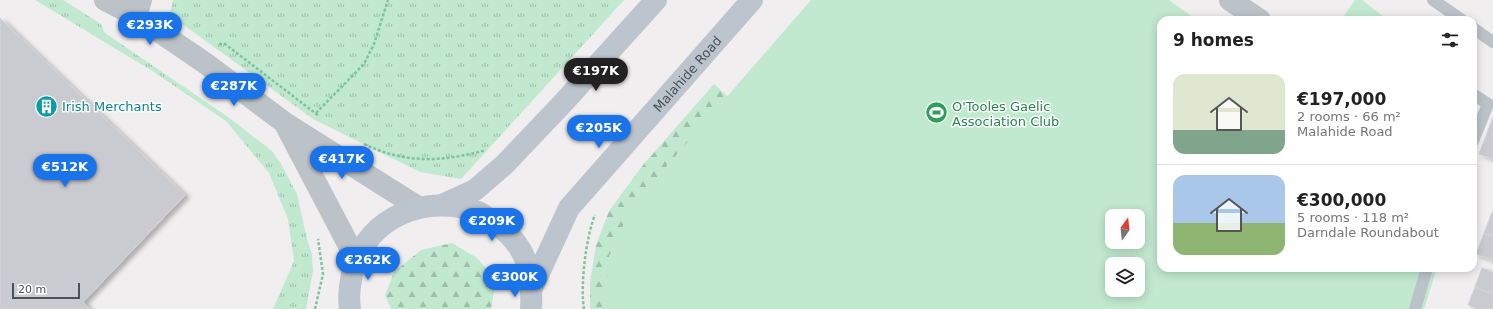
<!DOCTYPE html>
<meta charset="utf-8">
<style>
:root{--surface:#fff;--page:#f2f2f2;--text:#222;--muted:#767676;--line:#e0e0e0;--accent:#1a73e8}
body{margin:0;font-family:"DejaVu Sans",sans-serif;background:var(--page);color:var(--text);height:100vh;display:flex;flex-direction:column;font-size:15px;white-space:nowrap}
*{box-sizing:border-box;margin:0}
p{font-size:13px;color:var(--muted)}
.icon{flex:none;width:22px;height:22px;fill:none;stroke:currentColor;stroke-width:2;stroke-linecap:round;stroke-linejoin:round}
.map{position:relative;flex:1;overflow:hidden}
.details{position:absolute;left:1157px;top:16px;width:320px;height:256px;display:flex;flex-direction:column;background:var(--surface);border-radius:12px;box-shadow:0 2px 10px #0003}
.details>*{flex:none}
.needle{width:26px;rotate:15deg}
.controls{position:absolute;left:1105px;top:209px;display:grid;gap:8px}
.controls a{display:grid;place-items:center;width:40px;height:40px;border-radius:8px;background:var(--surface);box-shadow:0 2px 10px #0003;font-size:20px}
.scale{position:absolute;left:12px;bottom:10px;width:68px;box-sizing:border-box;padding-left:4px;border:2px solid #485259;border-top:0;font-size:11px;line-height:14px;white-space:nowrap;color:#485259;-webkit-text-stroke:3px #fff;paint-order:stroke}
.price{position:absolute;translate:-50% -34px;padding:0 9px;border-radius:14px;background:var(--accent);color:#fff;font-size:13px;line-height:26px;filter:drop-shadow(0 1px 2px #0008)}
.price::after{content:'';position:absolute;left:50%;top:24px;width:12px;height:9px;margin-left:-6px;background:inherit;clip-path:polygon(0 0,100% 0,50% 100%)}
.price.on{background:#222;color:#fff}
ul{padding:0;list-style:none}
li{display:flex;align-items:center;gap:12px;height:100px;padding:0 16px}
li+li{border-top:1px solid var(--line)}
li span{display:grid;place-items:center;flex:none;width:112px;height:80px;border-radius:12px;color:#555}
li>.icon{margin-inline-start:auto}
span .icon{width:48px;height:48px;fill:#fffc;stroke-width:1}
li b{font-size:17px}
h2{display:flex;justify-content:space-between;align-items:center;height:48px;padding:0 16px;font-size:17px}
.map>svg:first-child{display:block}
.grass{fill:url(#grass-tufts)}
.forest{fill:url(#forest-firs)}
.pitch{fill:#c1e9cf;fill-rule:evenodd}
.building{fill:#c9cbd0;stroke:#d3d5d9;filter:url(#shadow)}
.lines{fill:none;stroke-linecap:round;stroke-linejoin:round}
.path{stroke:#7ec39e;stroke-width:2.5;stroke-dasharray:3 2;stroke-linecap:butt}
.service{stroke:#bbc3c9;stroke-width:12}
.minor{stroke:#bbc3c9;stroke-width:22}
.tertiary{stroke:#bbc3c9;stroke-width:22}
.secondary{stroke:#bcc5ce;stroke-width:22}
.labels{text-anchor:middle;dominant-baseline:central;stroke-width:3;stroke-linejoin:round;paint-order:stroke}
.street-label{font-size:13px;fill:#485259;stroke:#fff}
.culture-label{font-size:13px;fill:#0d838f;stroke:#fff;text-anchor:start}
.leisure-label{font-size:13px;fill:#27864d;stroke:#fff;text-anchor:start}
</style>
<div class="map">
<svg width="1493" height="309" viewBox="0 0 1493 309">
<defs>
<pattern id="grass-tufts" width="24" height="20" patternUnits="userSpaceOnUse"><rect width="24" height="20" fill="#c1e9cf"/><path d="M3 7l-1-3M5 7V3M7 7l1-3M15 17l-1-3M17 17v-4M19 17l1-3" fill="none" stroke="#9fbfab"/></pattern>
<pattern id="forest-firs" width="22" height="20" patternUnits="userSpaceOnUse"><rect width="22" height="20" fill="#c1e9cf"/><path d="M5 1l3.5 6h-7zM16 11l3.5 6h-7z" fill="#9fbfab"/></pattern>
<filter id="shadow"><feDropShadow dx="4.5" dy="2.5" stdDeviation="2" flood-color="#0004"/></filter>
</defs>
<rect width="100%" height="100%" fill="#f0eeee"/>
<path class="grass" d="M35,0h28l38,24 4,9 123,84 44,34 8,11 17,32 10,45 5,16 1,16 -7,38h-33l21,-48 -6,-42 -19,-46 -43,-52 -72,-49z
M173,0h451l-163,179 -41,-7 -107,-53 -143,-104z"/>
<path class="forest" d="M714,84l24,22 -102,203h-46v-26l6,-38 13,-34 34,-46z
M452,243l25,15 19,22 -5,29h-100l-6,-14 9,-23 27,-22z"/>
<path class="pitch" d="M811,0h358l28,20h-36v248h276l-13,41h-817l-2,-8 4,-45 23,-50zM1112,216h26v26h-26zM1112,264h26v26h-26z
M1355,0h7l26,20h-47z"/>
<path class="building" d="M0,18l185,177 -102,107 7,7h-90z
M1493,117v42l-14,-5z
M1492,212h1v24l-9,-3z
M1484,233l9,3v24l-17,-6z
M1482,268l11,4v22l-18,-7z
M1475,287l18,7v15h-15l-10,-4z"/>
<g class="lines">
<path class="path" d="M219,44h6l94,72
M316,113l48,-49 10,-20 14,-44
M364,144c41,20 79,18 122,6
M315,309l8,-35 -5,-35
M584,309c-4,-22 2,-73 11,-94"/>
<path class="service" d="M1433,0l29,20
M1473,28l20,14
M1473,94l15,10 -15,37
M1415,309l12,-41"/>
<path class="minor" d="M1230,0l30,20
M136,16l5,-16"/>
<path class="tertiary" d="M105,0l31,16 69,47 80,60 133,84
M285,124l71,135"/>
<g class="secondary">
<path d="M442,205l33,-15 30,-26 59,-62 92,-102"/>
<path id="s1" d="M532,288l37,-80 183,-208"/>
<path d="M350,309c-2,-14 0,-25 3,-39 15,-54 74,-77 125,-58 5,2 10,7 15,10 14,9 27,23 33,39 5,16 6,31 5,48"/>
</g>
</g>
<defs>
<symbol id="building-disc" viewBox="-11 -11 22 22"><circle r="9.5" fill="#0f9aa8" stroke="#fff"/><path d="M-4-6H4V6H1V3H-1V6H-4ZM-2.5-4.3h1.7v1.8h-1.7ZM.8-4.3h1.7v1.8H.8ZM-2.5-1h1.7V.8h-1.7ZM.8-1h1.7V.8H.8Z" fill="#fff"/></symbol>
<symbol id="stadium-disc" viewBox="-11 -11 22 22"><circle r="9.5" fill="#2e9e5b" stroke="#fff"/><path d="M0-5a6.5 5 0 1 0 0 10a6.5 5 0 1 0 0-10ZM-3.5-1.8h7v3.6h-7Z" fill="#fff"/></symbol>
</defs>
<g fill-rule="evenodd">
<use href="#building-disc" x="34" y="94" width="25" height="25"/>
<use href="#stadium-disc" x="924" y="100" width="25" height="25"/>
</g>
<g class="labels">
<g class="street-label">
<text stroke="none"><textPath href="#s1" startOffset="267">Malahide Road</textPath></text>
</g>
<g class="culture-label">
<text x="62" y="106">Irish Merchants</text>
</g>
<g class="leisure-label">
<text x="952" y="106">O'Tooles Gaelic<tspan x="952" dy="15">Association Club</tspan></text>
</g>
</g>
</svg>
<div class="controls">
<a><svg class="needle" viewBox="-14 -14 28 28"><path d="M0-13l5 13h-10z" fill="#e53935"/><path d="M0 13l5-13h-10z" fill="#767676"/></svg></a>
<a><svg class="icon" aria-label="layers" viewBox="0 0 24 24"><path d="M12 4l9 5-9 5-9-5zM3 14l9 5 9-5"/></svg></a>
</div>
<div class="scale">20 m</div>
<b class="price" style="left:150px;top:46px">€293K</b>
<b class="price on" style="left:596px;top:92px">€197K</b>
<b class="price" style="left:234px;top:107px">€287K</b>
<b class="price" style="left:599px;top:149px">€205K</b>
<b class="price" style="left:342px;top:180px">€417K</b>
<b class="price" style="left:65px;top:188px">€512K</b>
<b class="price" style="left:492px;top:242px">€209K</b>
<b class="price" style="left:368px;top:281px">€262K</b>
<b class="price" style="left:515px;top:298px">€300K</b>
<section class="details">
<h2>9 homes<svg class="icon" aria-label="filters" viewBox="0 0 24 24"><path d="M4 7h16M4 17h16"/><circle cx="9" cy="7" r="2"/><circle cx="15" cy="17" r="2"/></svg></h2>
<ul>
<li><span style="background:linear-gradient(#dfe7d0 70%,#7fa58c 0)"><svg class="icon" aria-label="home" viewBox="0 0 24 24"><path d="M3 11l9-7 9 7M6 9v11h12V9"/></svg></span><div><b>€197,000</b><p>2 rooms · 66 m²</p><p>Malahide Road</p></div></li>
<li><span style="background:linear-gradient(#a9c7e8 60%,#8fb573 0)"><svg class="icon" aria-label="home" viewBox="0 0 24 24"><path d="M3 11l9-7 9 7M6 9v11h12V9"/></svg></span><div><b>€300,000</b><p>5 rooms · 118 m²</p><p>Darndale Roundabout</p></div></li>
</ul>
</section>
</div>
